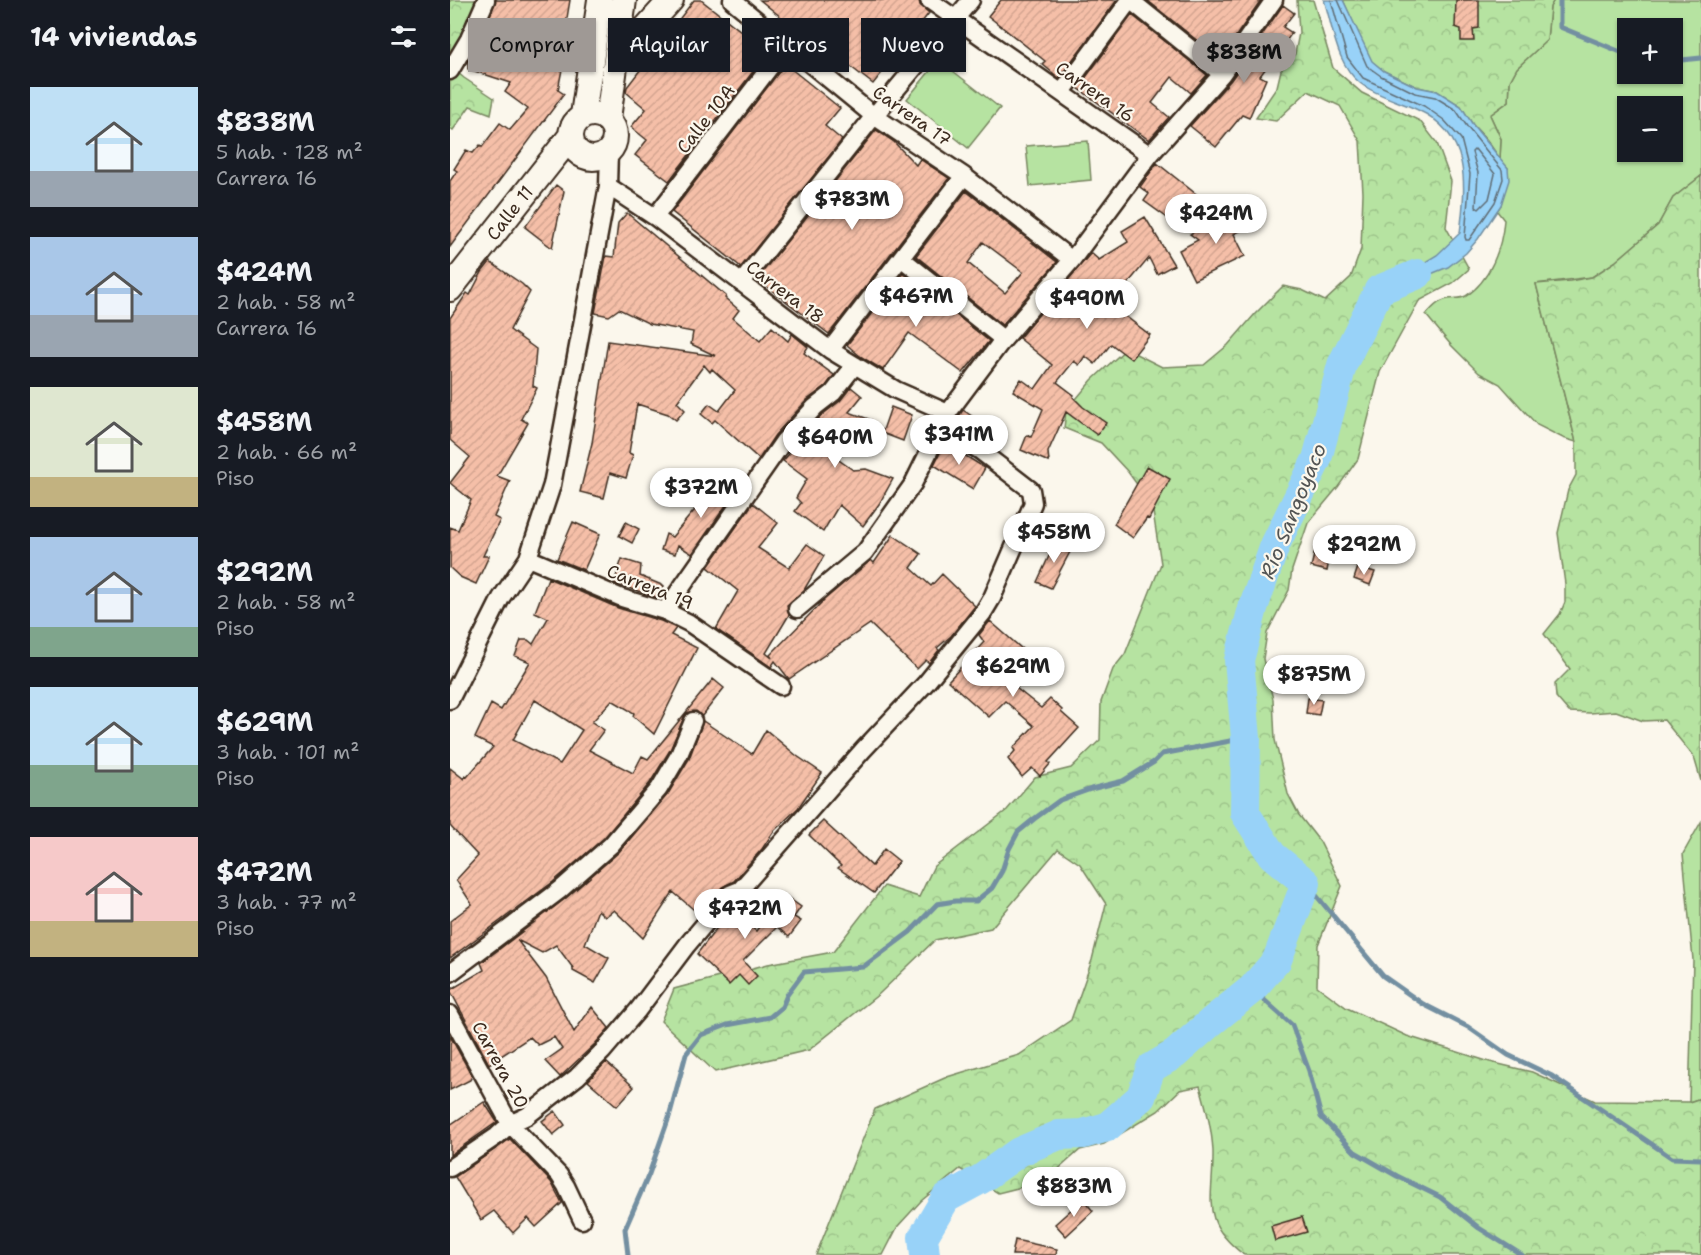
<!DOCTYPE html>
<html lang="es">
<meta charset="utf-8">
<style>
:root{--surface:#171b24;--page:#242831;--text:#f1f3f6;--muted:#9ea1a6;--accent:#9f9995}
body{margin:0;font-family:"Shantell Sans",sans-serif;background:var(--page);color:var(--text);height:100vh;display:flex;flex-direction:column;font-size:22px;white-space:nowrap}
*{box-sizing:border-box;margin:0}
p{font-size:20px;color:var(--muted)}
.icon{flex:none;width:33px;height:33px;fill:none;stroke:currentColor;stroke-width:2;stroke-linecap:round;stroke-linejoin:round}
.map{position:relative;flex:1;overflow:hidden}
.details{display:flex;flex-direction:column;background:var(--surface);width:450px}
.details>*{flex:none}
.banner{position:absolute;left:18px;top:18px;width:570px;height:54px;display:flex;gap:12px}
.buttons{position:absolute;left:1167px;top:18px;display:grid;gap:12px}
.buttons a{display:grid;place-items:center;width:66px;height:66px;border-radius:0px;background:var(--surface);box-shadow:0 2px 4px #0004;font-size:30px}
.price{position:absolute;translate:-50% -51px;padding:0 14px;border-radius:21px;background:#fff;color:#222;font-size:20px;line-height:39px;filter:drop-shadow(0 2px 3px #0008)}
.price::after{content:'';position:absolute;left:50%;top:36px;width:18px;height:14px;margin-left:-9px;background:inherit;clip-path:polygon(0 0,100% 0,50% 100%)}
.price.current{background:var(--accent);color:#111}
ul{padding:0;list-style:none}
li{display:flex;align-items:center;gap:18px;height:150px;padding:0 30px}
li span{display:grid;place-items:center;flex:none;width:168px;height:120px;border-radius:0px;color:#555}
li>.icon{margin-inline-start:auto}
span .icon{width:72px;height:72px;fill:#fffc;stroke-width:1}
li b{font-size:26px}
h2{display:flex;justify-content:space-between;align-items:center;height:72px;padding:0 30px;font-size:26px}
.pill{padding:0 21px;border-radius:0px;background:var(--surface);box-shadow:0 2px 4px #0004;font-size:21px;line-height:54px}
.pill.current{background:var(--accent);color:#111}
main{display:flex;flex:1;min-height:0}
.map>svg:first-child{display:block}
.green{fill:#b6e3a1;stroke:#788660;stroke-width:1.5;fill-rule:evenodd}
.forest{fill:url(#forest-crowns);stroke:#788660;stroke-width:1.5}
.water{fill:#98d2f8;stroke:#738fa1;stroke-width:1.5}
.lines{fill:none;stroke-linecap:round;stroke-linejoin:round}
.shore{stroke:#606d75;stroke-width:1.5}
.stream{stroke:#738fa1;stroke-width:5}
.river{stroke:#98d2f8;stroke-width:30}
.building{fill:url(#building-hatch);stroke:#3b2a1e;stroke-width:1.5;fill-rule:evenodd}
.street-casing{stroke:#3b2a1e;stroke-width:21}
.secondary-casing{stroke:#3b2a1e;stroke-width:28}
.street{stroke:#fbf7ec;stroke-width:16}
.secondary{stroke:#fbf7ec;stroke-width:24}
.labels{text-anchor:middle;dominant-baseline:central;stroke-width:4.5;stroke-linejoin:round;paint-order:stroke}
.street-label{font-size:18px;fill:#3b2a1e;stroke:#fbf7ec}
.water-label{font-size:20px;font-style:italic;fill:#525454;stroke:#fbf7ec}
</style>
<main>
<section class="details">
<h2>14 viviendas<svg class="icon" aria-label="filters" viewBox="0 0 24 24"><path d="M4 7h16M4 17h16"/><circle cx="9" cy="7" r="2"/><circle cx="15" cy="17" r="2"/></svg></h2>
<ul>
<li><span style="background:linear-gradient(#bfe0f5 70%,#9aa5b1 0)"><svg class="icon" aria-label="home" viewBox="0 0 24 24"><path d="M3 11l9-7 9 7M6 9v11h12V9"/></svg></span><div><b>$838M</b><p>5 hab. · 128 m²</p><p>Carrera 16</p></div></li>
<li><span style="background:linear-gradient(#a9c7e8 65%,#9aa5b1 0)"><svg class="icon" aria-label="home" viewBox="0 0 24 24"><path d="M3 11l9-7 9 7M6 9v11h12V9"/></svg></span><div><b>$424M</b><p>2 hab. · 58 m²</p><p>Carrera 16</p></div></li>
<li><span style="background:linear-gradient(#dfe7d0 75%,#c2b280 0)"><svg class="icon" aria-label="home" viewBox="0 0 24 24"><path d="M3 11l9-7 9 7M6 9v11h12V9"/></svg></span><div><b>$458M</b><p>2 hab. · 66 m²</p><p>Piso</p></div></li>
<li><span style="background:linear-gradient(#a9c7e8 75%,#7fa58c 0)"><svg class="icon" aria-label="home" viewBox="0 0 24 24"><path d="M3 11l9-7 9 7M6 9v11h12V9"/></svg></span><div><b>$292M</b><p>2 hab. · 58 m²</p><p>Piso</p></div></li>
<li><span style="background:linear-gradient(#bfe0f5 65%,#7fa58c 0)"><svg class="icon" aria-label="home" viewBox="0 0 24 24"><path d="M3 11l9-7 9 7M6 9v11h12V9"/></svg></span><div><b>$629M</b><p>3 hab. · 101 m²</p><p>Piso</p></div></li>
<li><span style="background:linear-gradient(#f6c9c9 70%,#c2b280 0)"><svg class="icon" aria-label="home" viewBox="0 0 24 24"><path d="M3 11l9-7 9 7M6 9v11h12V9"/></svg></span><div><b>$472M</b><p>3 hab. · 77 m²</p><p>Piso</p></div></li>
</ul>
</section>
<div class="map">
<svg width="1251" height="1255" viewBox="0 0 1251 1255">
<defs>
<pattern id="forest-crowns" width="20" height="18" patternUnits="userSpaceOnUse" patternTransform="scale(1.5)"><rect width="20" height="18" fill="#b6e3a1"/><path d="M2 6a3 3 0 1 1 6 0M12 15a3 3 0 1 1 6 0" fill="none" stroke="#9dc38a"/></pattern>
<pattern id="building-hatch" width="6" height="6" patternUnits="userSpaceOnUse" patternTransform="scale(1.5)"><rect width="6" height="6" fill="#f5bfa8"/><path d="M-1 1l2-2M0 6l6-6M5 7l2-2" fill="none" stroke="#d3a490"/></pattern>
</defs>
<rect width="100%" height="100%" fill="#fbf7ec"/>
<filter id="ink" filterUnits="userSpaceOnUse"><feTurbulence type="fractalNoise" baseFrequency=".0167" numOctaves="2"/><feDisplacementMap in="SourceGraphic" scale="12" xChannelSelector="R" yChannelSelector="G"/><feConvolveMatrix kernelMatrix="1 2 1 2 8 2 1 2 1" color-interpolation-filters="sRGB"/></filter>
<g filter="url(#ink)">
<path class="green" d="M1104,0h147v176l-28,22 -15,27 -43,37 -23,15 -56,7 40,158 -13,-4 -26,-13 -37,-41 -21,-11 -28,-28 -25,-30c6,-7 12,-14 22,-16 6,-1 13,0 18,-3 24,-15 36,-49 38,-76l-7,-9 4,-6 7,-37 -8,-9 1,-20 -11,-24 19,-14 1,-20 7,-13 30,-28 3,-33zM1178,28h44v46h-44zM1178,106h44v46h-44z
M489,60l61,48 -32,40 -61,-49z
M638,141l3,39 -61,6 -4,-40z
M1251,822v276l-12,4 4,-142 -10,-106z"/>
<path class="forest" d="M0,0h29l-21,41 -8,25 14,12 30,20 -3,16 -21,-8 -17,24 -3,-2z
M847,0h16l20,68 29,25 58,28 17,22 14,38 -5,46 23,42 -16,14 -34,18 -39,71 -22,87 -20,28 -30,36 -16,47 -3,20 -22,43 -4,26 10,40 2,41 13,54 11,21 21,27 22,44 -24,59 -1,41 30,22 60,28 83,26 42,10 63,29 94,1 12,-4v157h-457c-46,-35 -30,-55 -31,-104 -1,-21 -7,-45 -13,-65l-20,4 -22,21 -54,33 -24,6 -35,31 -47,12 -38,-24 -39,32 -23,25 -15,29h-67l59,-146 72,-32 72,-22 52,-35 21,-60 14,-56 -26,-40 -22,-15 -67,79 -56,12 -56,54 -70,56 -94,22 -54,-51 13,-32 94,-25 65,-12 51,-66 35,11 15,-31 73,-56 28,-33 36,-9 29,-28 1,-38 12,-33 12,-15 36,-90 -9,-59 -24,-33 -27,-29 -37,-15 2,-17 26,-31 34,-31 36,18 42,-2 24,-20 27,-31 28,-28 19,4 23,11 26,-24 10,-28 2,-56 -3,-52 -20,-35 -32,-15 -32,30 -20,-3 21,-31 4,-17 14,-16 4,-21z
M893,0h211l-4,7 -3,33 -30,28 -7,13 -1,20 -19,14 11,24 -1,20 -13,-19 -14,-15 -12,-19 -24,-15 -20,-4 -33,-16 -13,-10z
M1251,176v605l-7,-24 -30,-37 -21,1 -27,-10 -26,2 -21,-1 -13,-15 -1,-13 15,-15 -26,-35 16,-20 5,-12v-18l-7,-51 10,-43 8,-15v-33l-40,-158 34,-3 22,-4 23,-15 43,-37 15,-27z"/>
<path class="water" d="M874,0h19l29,61 12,10 33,16 20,4 24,15 12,19 35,43 1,12 -8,25 -23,34 -12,14 -18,14 -22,9 -47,14 58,-35 23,-22c6,-49 11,-99 -42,-123 -17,-8 -43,-15 -58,-27 -24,-19 -27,-56 -36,-83z"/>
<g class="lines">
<path class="shore" d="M881,0l16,57 16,21 61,28 20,14 17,19 9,35 -5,63 1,3h3l26,-38 8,-23 -1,-9 -34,-42 -12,-18 -21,-13 -20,-4 -34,-17 -14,-10 -29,-66
M1025,149l20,25 -6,25 -10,10 -3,-2 2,-34 -6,-21z"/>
<path class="stream" d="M1110,0v27l68,28
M1222,61l29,-3
M856,883l77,93 40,28 45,23 40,28 44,21 120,82 29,1
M802,989l40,36 17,46 12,46 34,35 42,24 43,21 39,31 43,27
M178,1255l-3,-26 24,-55 20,-57 17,-63 15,-19 26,-10 43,-8 12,-10 5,-12 17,-23 59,-5 47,-35 27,-28 18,-3h21l16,-13 10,-17 7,-22 9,-17 16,-13 26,-19 31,-11 32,-8 31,-19 8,-8 84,-16"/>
<path class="river" d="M475,1255l-2,-18 23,-39 35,-19 38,-27 40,-17 24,-1 24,-7 34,-30 10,-29 24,-14 36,-32 41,-33 25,-29 29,-77 -34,-28 -27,-42 1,-75 -7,-78 14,-52 22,-63 42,-86 25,-94 37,-75 39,-16"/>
</g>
<path class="building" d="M46,0h74l-5,30 2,1 -2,23 -7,36 6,4 -114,153v-66l7,-10 -3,-2 12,-19 7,3 7,-8 2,2 18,-24 10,7 18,-21 -23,-17 6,-9 -43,-14v-8l11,-18z
M244,0h7l67,52 -99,129 -34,-26 12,-15 -16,-13 15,-18 -20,-17 1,-5z
M310,0h159l1,5 9,8 -56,71 -35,-27 -3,4z
M551,0h116l-58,78 -17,-14 3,-3 -57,-45z
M697,0h114l-41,59z
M1006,0h23v28l-6,1 1,12h-13v-12l-6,-2z
M833,5l11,8 -11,14 9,6 -32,43 6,3 -17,39 -7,-3 -26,32 -26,-21 41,-46z
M682,15l75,60 -16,18 -19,-16 -20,26 17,14 -20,23 -71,-52z
M335,64l55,44 -15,18 17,14 -101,127 -69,-55z
M426,130l18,12 22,23 4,-6 29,19 -120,156 -72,-55z
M707,163l44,35 -21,29 -36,-26 5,-7 -9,-7z
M106,185l8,6 -12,57 -27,-21z
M516,191l91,71 -55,63 -86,-69zM533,242l40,30 -18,21 -37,-30z
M806,210l5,10 -27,14 11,22 -51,24 -15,-30 19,-10 -8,-6 34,-19 5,7z
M177,213l99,83 -1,2 14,12 -6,8 27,23 12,-14 16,14 4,-7 16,13 -4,6 30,22 -8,11 -19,14 -32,35 -16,24 -44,-39 -3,3 -11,-9 8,-10 10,7 16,-21 -23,-21 -2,3 -6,-7 -27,37 8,8 -9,10 -8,-6 -31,-10 -8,49 4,2 -7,23 -16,-5 -6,25 -24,-6 12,-49 16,-102 108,15 -25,-12 2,-12 -43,-8 -31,-15 -10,7 -14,-3 11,-57 8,1 4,-34z
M695,217l29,48 -17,9 -8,-16 -24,29 10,8 -11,14 3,1 -3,5 26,20 -19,24 -20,-15 -16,20 -10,-8 -6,9 -5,-4 -17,21 17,13 -1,2 10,10 23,16 -9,12 -31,-23 -18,40 1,10 -28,-12 6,-15 4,2 12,-28 -30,-18 8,-12 14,10 17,-24 -33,-27 72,-85 8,7 29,-18 -6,-11z
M40,262l32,22 8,8 -20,38 26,19 -3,37 4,2 -16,31 7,4 -31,53 13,5 -16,36 6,3 -17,36h6l-13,28 -16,-7 -10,-9v-41l8,3 13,-30 -21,-17 20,-26 -20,-17v-122l17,-25 3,2 12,-23z
M453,273l86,68 -26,32 -54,-40 -26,37 -23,-14 -13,-11z
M401,387l11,9 -13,16 22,8 -8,22 -20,-8 -14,19 24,17 13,-1 27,10 -14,25 -16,22 -24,-21 -16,27 -28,-21 6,-8 -5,-5 11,-19 -24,-18 39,-46 18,-14z
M441,407l21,8 -9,26 -21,-8z
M513,410l26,18 -7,11 -28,-15z
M495,443l40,25 -12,21 -39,-24z
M697,466l23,13 -21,40 -2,-1 -14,20 -19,-14z
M274,475l14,13 -46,66 -14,-9 -3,9 -14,-4 5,-16 6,3z
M303,503l25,20 -20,25 31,20 18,-24 17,12 -20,34 -17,15 2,10 -23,38 6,5 -2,-3 54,-55 47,-40 3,3 19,-28 28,19 -10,14 20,18 11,-12 33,32 -24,30 -14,12 2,2 -10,13 -3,-3 -9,9 -47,-45 -81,55 -14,-18 -4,6 -55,-38 22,-38 -30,-24z
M123,522l27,12 -16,36 -27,-11z
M176,522l13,7 -7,14 -13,-7z
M606,541l16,7 -21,40 -14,-6z
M865,551l15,4 -3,16 -16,-4z
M172,559l19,6 -1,11 24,10 -5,12 -45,-15z
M908,567l17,5 -5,13 -16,-6z
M98,578l70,30 43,13 15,7 -5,7 26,13 -43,86 -21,-18 1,-3 -22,-13 -20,22 12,8 -15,20 44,23 9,-17 6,3 65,-80 11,9 -22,28 -6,-5 -10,2 -16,37 -20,33 -46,55 -51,44 -103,76v-37l22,-17 -16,-24 22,-24 -28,-30v-58l14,11 1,-3 2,1 26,-30 -18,-9 16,-34 10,6 29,-48 -15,-6 6,-16h7l5,4 15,-26 -13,-6zM85,700l47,30 -22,34 -47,-24z
M540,621l47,41 -21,26 25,20 9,-9 12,11 -1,2 18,16 -31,34 2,2 -10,12 -8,-8 -10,9 -14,-18 7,-8 -2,-3 21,-22 -29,-25 -16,16 -41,-36 36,-39 -5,-7z
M858,698l14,2 -3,15 -13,-2z
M253,721l49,33 14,-24 31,26 25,17 -24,35 -24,23 -12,18 -28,32 -12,6 -23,27 -26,-22 -30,46 -29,-28 -9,7 -7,-7 -13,34 24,14 -14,25 -22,-12v-3l-17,-23 -14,8 -25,-13 29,38 28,54 18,-25 17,21 -14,16 -35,33 -15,-16 17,-12 -8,-12 -16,8 -8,-8 -41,27 -39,-74 34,-20 -3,-7 85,-65 53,-46 49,-58 21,-35z
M373,821l49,45 12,-17 15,12 -25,32 -36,-25 3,-2 -32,-31z
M333,894l18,13 -7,10 7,4 -12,16 -12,-10 -34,34 14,15 -9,9 -9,-10 -10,10 -32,-31 35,-46 24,23z
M0,1036l22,40 -2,4 -20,10z
M156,1062l28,25 -17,19 -29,-25z
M34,1102l13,20 -47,33v-30z
M105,1111l10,14 -12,10 -11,-14z
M60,1139l41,43 11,21 -26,24 -8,-9 -15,15 -19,-22 -13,9 -26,-43z
M633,1199l10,12 -27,25 -11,-12z
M852,1217l5,15 -32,9 -4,-15z
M565,1240l42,9 -1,6h-44z"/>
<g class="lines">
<defs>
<path id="street" d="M282,0l142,116 90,60 108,84
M479,0l221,155
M0,71l19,-32 17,-39
M612,92l68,-92 92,74
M158,186l47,31 175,133 66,40 52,23
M205,217l132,-172
M451,258l102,81
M291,283l133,-167 97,-116
M380,350l134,-174
M78,558l94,40 43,13 24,12 92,63
M347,609l68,-57 48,-68 35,-71 51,-68 73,-85 78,-105 72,-81 52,-74
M215,611l118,-169 32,-35 18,-14 22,-28
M0,700l51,-102 27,-40 24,-73 56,-299 1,-35
M0,973l110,-83 51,-45 48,-56 20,-34 14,-34
M0,1014l60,110 49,51 7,11 16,34
M0,1168l47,-32 13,-12 17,-8 50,-39 26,-26 35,-41 49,-65 43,-51 10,-4 123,-140 63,-67 57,-70 9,-15 41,-95 -2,-13 -52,-40 -38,-22"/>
<path id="secondary" d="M167,60l54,-60
M121 136a22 22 0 1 1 44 0a22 22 0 1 1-44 0Z
M133,115l17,-115
M158,119l16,-119
M0,289l120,-152"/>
</defs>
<use href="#street" class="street-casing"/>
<use href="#secondary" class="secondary-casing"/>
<use href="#street" class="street"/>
<use href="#secondary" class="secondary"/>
</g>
</g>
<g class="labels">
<g class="street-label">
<text transform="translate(645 92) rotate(35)">Carrera 16</text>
<text transform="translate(462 116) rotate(35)">Carrera 17</text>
<text transform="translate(256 119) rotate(-52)">Calle 10A</text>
<text transform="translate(60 213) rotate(-52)">Calle 11</text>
<text transform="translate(335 292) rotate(37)">Carrera 18</text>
<text transform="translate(200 587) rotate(22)">Carrera 19</text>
<text transform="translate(50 1065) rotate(61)">Carrera 20</text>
</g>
<g class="water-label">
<text transform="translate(843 511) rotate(-68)">Río Sangoyaco</text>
</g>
</g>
</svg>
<div class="buttons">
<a>+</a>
<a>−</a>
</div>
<b class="price current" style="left:794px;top:84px">$838M</b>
<b class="price" style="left:402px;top:231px">$783M</b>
<b class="price" style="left:766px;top:245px">$424M</b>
<b class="price" style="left:466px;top:328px">$467M</b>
<b class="price" style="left:637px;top:330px">$490M</b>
<b class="price" style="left:509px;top:466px">$341M</b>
<b class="price" style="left:385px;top:469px">$640M</b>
<b class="price" style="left:251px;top:519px">$372M</b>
<b class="price" style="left:604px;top:564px">$458M</b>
<b class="price" style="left:914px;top:576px">$292M</b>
<b class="price" style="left:563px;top:698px">$629M</b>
<b class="price" style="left:864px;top:706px">$875M</b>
<b class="price" style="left:295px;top:940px">$472M</b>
<b class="price" style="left:624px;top:1218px">$883M</b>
<div class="banner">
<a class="pill current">Comprar</a>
<a class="pill">Alquilar</a>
<a class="pill">Filtros</a>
<a class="pill">Nuevo</a>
</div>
</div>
</main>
